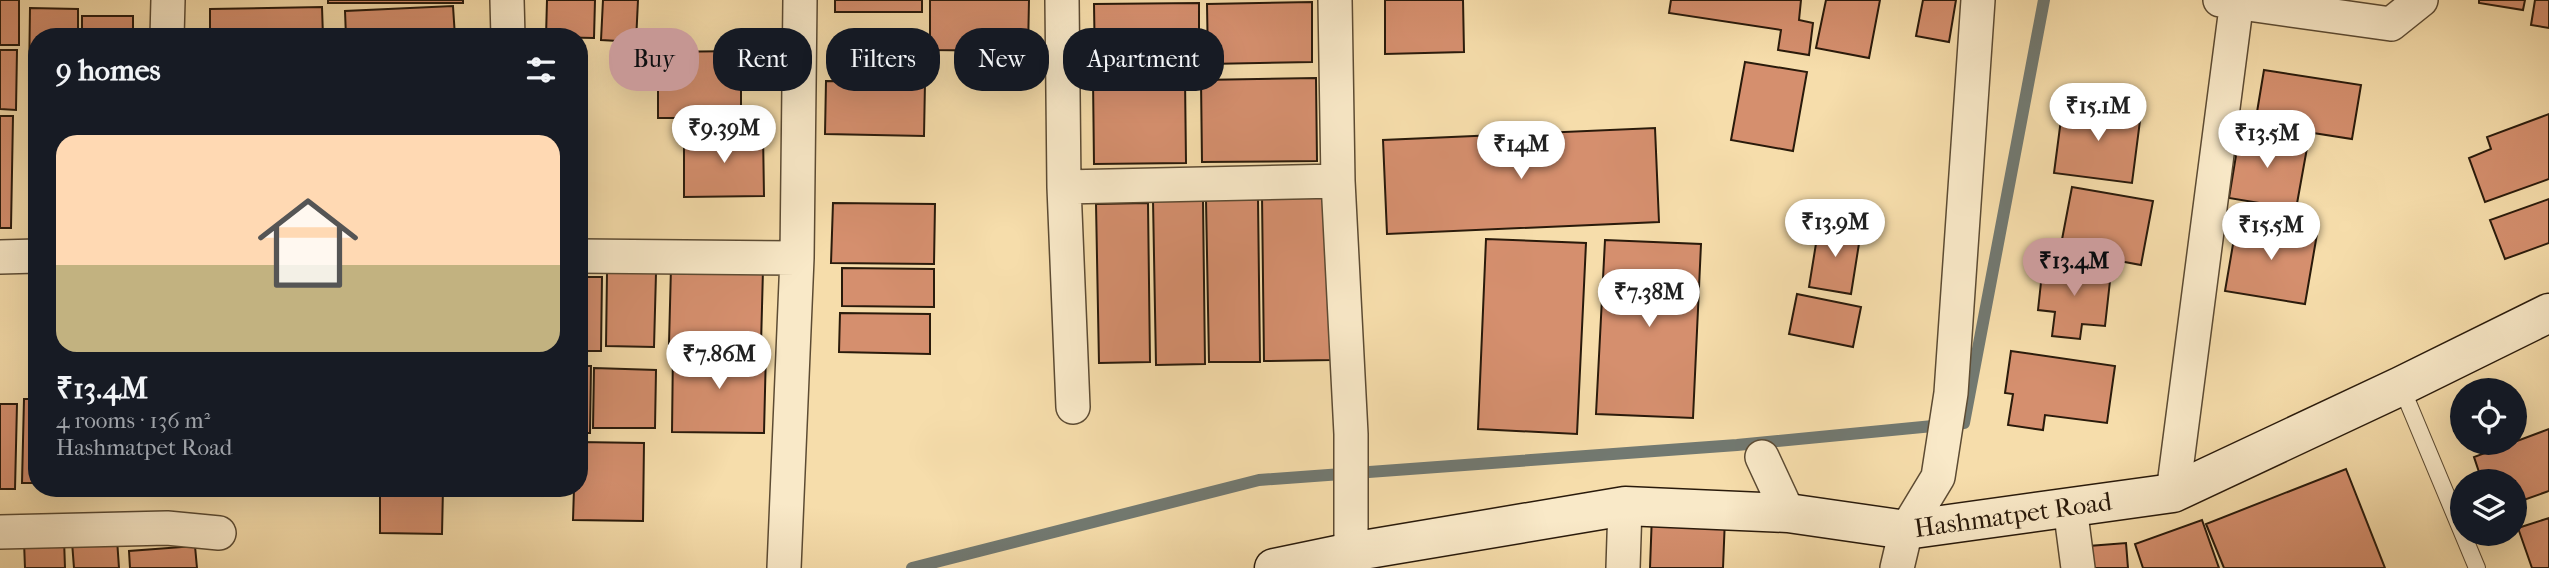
<!DOCTYPE html>
<meta charset="utf-8">
<style>
:root{--surface:#171b24;--page:#242831;--text:#f1f3f6;--muted:#9ea1a6;--line:#363941;--accent:#c59692}
body{margin:0;font-family:"IM FELL French Canon",serif;background:var(--page);color:var(--text);height:100vh;display:flex;flex-direction:column;font-size:26px;white-space:nowrap}
*{box-sizing:border-box;margin:0}
p{font-size:23px;color:var(--muted)}
.icon{flex:none;width:38px;height:38px;fill:none;stroke:currentColor;stroke-width:2;stroke-linecap:round;stroke-linejoin:round}
.map{position:relative;flex:1;overflow:hidden}
.panel{position:absolute;left:28px;top:28px;width:560px;height:469px;display:flex;flex-direction:column;background:var(--surface);border-radius:28px;box-shadow:0 7px 28px #0002}
.panel>*{flex:none}
.guide{position:absolute;left:609px;top:28px;width:665px;height:63px;display:flex;gap:14px}
.controls{position:absolute;left:2450px;top:378px;display:grid;gap:14px}
.controls a{display:grid;place-items:center;width:77px;height:77px;border-radius:50%;background:var(--surface);box-shadow:0 7px 28px #0002;font-size:35px}
.price{position:absolute;translate:-50% -60px;padding:0 16px;border-radius:24px;background:#fff;color:#222;font-size:23px;line-height:46px;filter:drop-shadow(0 2px 4px #0008)}
.price::after{content:'';position:absolute;left:50%;top:42px;width:21px;height:16px;margin-left:-10px;background:inherit;clip-path:polygon(0 0,100% 0,50% 100%)}
.price.on{background:var(--accent);color:#111}
ul{padding:0;list-style:none}
li{display:grid;align-content:center;gap:14px;height:371px;padding:0 28px}
li+li{border-top:2px solid var(--line)}
li span{display:grid;place-items:center;height:217px;border-radius:21px;color:#555}
li>.icon{margin-inline-start:auto}
span .icon{width:126px;height:126px;fill:#fffc;stroke-width:1}
li b{font-size:30px}
h2{display:flex;justify-content:space-between;align-items:center;height:84px;padding:0 28px;font-size:30px}
.chip{padding:0 24px;border-radius:28px;background:var(--surface);box-shadow:0 7px 28px #0002;font-size:24px;line-height:63px}
.chip.on{background:var(--accent);color:#111}
.map>svg:first-child{display:block}
.lines{fill:none;stroke-linecap:round;stroke-linejoin:round}
.stream{stroke:#727971;stroke-width:12}
.building{fill:#d58f6e;stroke:#291a0b;stroke-width:2}
.lane-casing{stroke:#5c4b33;stroke-width:18}
.street-casing{stroke:#5c4b33;stroke-width:36}
.secondary-casing{stroke:#291a0b;stroke-width:41}
.lane{stroke:#f9e9c8;stroke-width:16}
.street{stroke:#f9e9c8;stroke-width:33}
.secondary{stroke:#f9e9c8;stroke-width:38}
.labels{text-anchor:middle;dominant-baseline:central;stroke-width:6;stroke-linejoin:round;paint-order:stroke}
.street-label{font-size:26px;fill:#291a0b;stroke:#f9e9c8}
</style>
<div class="map">
<svg width="2549" height="568" viewBox="0 0 2549 568">
<rect width="100%" height="100%" fill="#f6ddab"/>
<filter id="stains"><feTurbulence type="fractalNoise" baseFrequency=".00286" numOctaves="4"/><feColorMatrix values="0 0 0 0 .2 0 0 0 0 .09 0 0 0 0 .02 0 0 0 .5 -.17"/></filter>
<radialGradient id="worn" r=".72"><stop offset=".6" stop-color="#630" stop-opacity="0"/><stop offset="1" stop-color="#630" stop-opacity=".3"/></radialGradient>
<g class="lines">
<path class="stream" d="M912,568l347,-88 478,-35 227,-22 80,-423"/>
</g>
<path class="building" d="M0,0h19v45h-19z
M328,0h135v3h-135z
M547,0h48l-1,38 -48,-1z
M603,0h35l-2,42 -35,-2z
M835,0h87v12h-87z
M930,0h99l-1,51 -98,-1z
M1385,0h78l1,52 -79,2z
M1671,0h130l-2,20 14,3 -4,32 -31,-5 3,-20 -112,-17z
M1826,0h54l-11,58 -53,-10z
M1923,0h33l-7,42 -33,-6z
M2479,0h46l-2,10 -44,-7z
M2535,0h14v28l-18,-3z
M1312,2v60l-104,2 -1,-60z
M1199,3v65l-104,1 -1,-65z
M453,6l2,31h-109l-1,-26z
M322,7l1,30h-113v-28z
M30,8l48,1v28h-41v43h-8z
M82,16h51v21h-51z
M0,50h17l-1,60 -16,-1z
M741,51v67h-83v-66z
M1745,62l62,10 -14,79 -62,-11z
M2264,70l97,15 -9,54 -97,-15z
M1185,78l1,85 -92,1 -1,-85z
M1316,78l1,83 -115,1 -1,-82z
M826,81l99,1 -1,54 -99,-2z
M2063,104l78,9 -9,70 -78,-10z
M2549,114v65l-64,23 -16,-44 22,-9 -4,-12z
M0,116h13l-2,112h-11z
M2241,125l26,4 -2,12 42,7 -11,61 -67,-11z
M1655,128l4,94 -272,12 -4,-94z
M763,133l1,63 -80,1v-63z
M2072,187l81,14 -12,64 -81,-15z
M1329,195l3,165 -68,1 -2,-165z
M1258,199l2,163h-51l-3,-162z
M2549,199v44l-44,16 -15,-39z
M1153,200h50l2,164 -49,1z
M833,203l102,1 -1,60 -103,-1z
M1148,203l2,159 -51,1 -3,-159z
M2237,221l80,13 -12,70 -80,-13z
M1819,225l42,6 -10,63 -42,-7z
M1486,239l100,4 -9,191 -99,-5z
M1605,240l96,4 -8,174 -97,-4z
M2043,264l68,8 -6,54 -23,-2 -2,15 -28,-3 3,-24 -17,-2z
M671,267l92,2 -2,76 -92,-1z
M842,268l92,1v38l-92,-1z
M607,273h49l-2,74 -48,-1z
M579,277h23l-1,74h-22z
M1797,294l64,13 -8,40 -64,-13z
M840,313l90,1v40l-91,-2z
M673,348l93,2 -2,83 -92,-1z
M2011,351l104,15 -8,57 -62,-8 -2,15 -35,-5 5,-31 -8,-1z
M579,366h12l-1,67h-11z
M594,368l62,2 -1,58h-62z
M24,399h13v84h-15z
M0,404h17l-2,85h-15z
M2549,429v62l-34,12v-22h-33l-8,-24z
M579,442l65,1 -1,78 -70,-1 1,-32h5z
M2346,469l39,99h-161l-18,-44z
M231,488h51v4l-51,-1z
M286,488h66v2z
M380,488h63l-1,46 -62,-1z
M1652,514l73,4 -2,50h-73z
M2549,518v50h-17l-14,-40z
M2202,520l17,48h-76l-8,-24z
M64,539l1,29h-40l-1,-26z
M117,539l2,29h-45l-2,-26z
M2126,543l2,25h-37l-2,-22z
M195,546l2,22h-67l-1,-17z"/>
<g class="lines">
<defs>
<path id="lane" d="M2401,386l76,182"/>
<path id="street" d="M507,0l1,37
M1062,0l2,187 9,220
M1335,0l3,181
M2220,0l171,24 30,-24
M167,37l1,-37
M1064,187l274,-6 13,253v134
M579,256l218,2
M0,257l37,-1
M1762,457l26,56
M2173,493l64,-493
M2070,507l8,61
M0,532l167,-4 52,5
M784,568l13,-310 3,-258
M1623,568l2,-62
M1897,568l9,-38 32,-53 13,-84 27,-393"/>
<path id="secondary" d="M1274,568l77,-16 274,-46 163,7 118,17 267,-37 228,-107 148,-73"/>
</defs>
<use href="#lane" class="lane-casing"/>
<use href="#street" class="street-casing"/>
<use href="#secondary" class="secondary-casing"/>
<use href="#lane" class="lane"/>
<use href="#street" class="street"/>
<use href="#secondary" class="secondary"/>
</g>
<g class="labels">
<g class="street-label">
<text transform="translate(2013 515) rotate(-8)">Hashmatpet Road</text>
</g>
</g>
<rect width="100%" height="100%" filter="url(#stains)"/>
<rect width="100%" height="100%" fill="url(#worn)"/>
</svg>
<div class="controls">
<a><svg class="icon" aria-label="locate" viewBox="0 0 24 24"><circle cx="12" cy="12" r="6"/><path d="M12 2v4M12 18v4M2 12h4M18 12h4"/></svg></a>
<a><svg class="icon" aria-label="layers" viewBox="0 0 24 24"><path d="M12 4l9 5-9 5-9-5zM3 14l9 5 9-5"/></svg></a>
</div>
<b class="price" style="left:2098px;top:143px">₹15.1M</b>
<b class="price" style="left:724px;top:165px">₹9.39M</b>
<b class="price" style="left:2267px;top:170px">₹13.5M</b>
<b class="price" style="left:1521px;top:181px">₹14M</b>
<b class="price" style="left:1835px;top:259px">₹13.9M</b>
<b class="price" style="left:2271px;top:262px">₹15.5M</b>
<b class="price on" style="left:2074px;top:298px">₹13.4M</b>
<b class="price" style="left:1649px;top:329px">₹7.38M</b>
<b class="price" style="left:719px;top:391px">₹7.86M</b>
<div class="guide">
<a class="chip on">Buy</a>
<a class="chip">Rent</a>
<a class="chip">Filters</a>
<a class="chip">New</a>
<a class="chip">Apartment</a>
</div>
<section class="panel">
<h2>9 homes<svg class="icon" aria-label="filters" viewBox="0 0 24 24"><path d="M4 7h16M4 17h16"/><circle cx="9" cy="7" r="2"/><circle cx="15" cy="17" r="2"/></svg></h2>
<ul>
<li><span style="background:linear-gradient(#ffd9b3 60%,#c2b280 0)"><svg class="icon" aria-label="home" viewBox="0 0 24 24"><path d="M3 11l9-7 9 7M6 9v11h12V9"/></svg></span><div><b>₹13.4M</b><p>4 rooms · 136 m²</p><p>Hashmatpet Road</p></div></li>
</ul>
</section>
</div>
